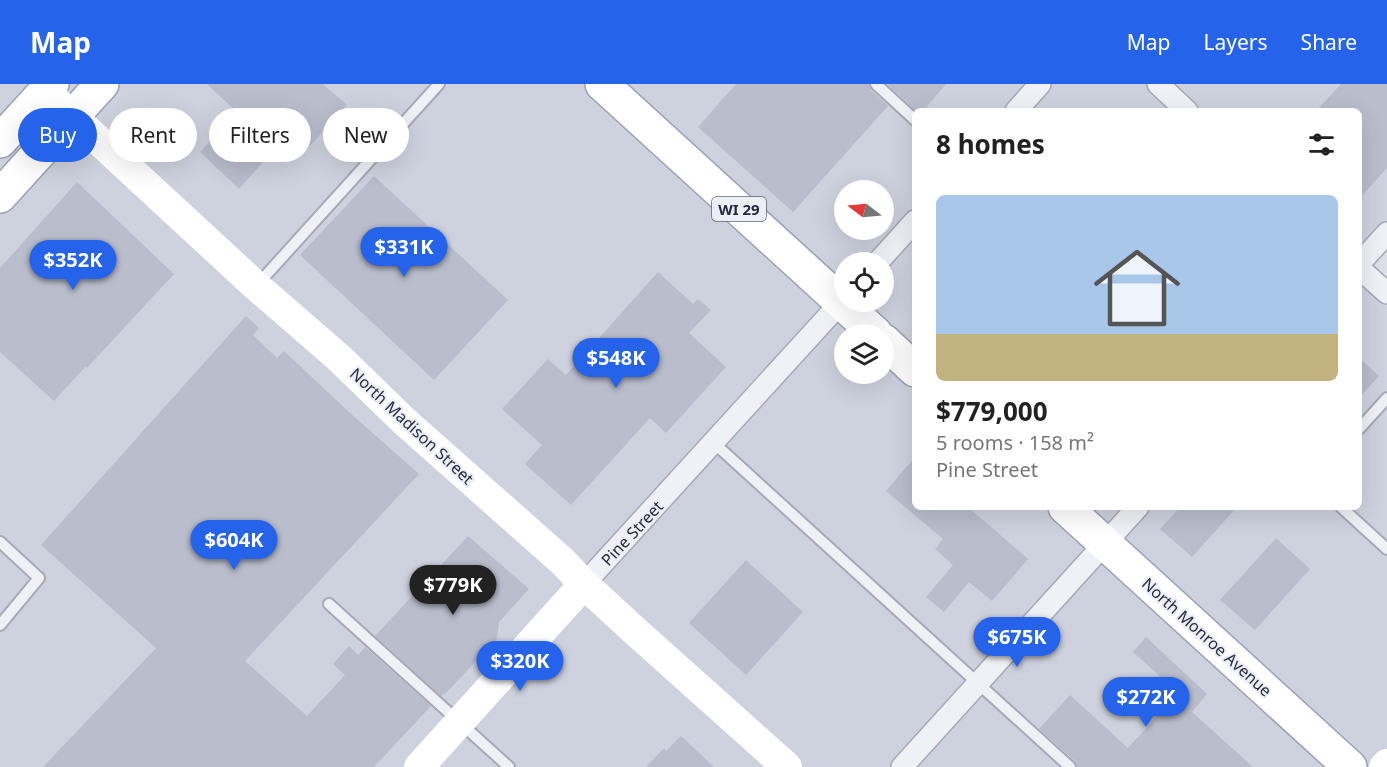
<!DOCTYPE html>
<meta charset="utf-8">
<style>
:root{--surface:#fff;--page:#f2f2f2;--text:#222;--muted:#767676;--accent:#2563eb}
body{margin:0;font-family:"Noto Sans",sans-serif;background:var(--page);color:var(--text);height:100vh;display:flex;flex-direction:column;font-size:22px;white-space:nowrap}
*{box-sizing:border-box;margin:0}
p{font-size:20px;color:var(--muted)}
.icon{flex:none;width:33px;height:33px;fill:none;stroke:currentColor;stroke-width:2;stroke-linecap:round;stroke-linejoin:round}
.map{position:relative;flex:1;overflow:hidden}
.side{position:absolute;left:912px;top:24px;width:450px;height:402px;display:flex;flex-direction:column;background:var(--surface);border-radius:9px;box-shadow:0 6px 24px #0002}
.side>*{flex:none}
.banner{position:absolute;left:18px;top:24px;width:570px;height:54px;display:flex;gap:12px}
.needle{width:39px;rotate:286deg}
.tools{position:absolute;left:834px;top:96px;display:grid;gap:12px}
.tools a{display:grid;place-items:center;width:60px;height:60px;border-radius:50%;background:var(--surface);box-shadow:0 6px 24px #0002;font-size:30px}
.price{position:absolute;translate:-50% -51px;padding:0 14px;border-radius:21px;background:var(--accent);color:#fff;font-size:20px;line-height:39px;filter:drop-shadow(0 2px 3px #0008)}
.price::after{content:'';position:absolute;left:50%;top:36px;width:18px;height:14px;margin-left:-9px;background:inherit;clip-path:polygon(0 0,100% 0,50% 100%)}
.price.on{background:#222;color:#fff}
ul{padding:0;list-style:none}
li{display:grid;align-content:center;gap:12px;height:318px;padding:0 24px}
li span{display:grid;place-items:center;height:186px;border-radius:9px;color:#555}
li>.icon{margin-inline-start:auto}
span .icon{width:108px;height:108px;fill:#fffc;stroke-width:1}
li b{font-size:26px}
h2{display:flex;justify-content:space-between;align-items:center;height:72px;padding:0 24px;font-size:26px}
.pill{padding:0 21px;border-radius:27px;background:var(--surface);box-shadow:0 6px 24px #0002;font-size:21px;line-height:54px}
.pill.on{background:var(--accent);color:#fff}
header{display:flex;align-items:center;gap:36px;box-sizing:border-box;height:84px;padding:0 30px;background:var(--accent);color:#fff}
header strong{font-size:28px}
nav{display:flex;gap:33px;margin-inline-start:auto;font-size:21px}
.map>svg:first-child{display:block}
.built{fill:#ced2de;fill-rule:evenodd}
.building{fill:#b9bdcc}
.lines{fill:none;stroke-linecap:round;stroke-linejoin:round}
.lane-casing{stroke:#a6a9b6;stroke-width:14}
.street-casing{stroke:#a6a9b6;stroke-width:24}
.primary-casing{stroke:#9ba1b5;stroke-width:36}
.lane{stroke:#f0f1f6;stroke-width:10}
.street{stroke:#f0f1f6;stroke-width:21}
.secondary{stroke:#fff;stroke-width:30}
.primary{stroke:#fff;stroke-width:33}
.labels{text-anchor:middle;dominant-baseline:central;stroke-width:4.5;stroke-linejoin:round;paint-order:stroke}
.shield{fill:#eceff6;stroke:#616577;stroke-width:1.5}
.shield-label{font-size:15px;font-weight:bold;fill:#252a40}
.street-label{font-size:16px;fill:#252a40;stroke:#eceff6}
</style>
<header>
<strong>Map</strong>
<nav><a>Map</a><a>Layers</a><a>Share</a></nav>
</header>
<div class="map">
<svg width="1387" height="683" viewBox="0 0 1387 683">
<rect width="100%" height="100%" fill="#dddfe8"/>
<path class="built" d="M0,0h1387v149l-28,31v-153h-444v396h444v-239l28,25v474h-1387zM844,106h40v40h-40zM844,178h40v40h-40zM844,250h40v40h-40z"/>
<path class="building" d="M207,0h116l24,21 -41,45 -20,-17 -25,27 2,2 -24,27 -39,-37 37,-40z
M736,0h133l2,6 17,16 -95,106 -95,-85z
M887,0h59l-23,27h-7z
M1341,0h46v84l-28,31v-88h-43z
M374,92l134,124 -74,80 -134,-125z
M77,98l97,92 -87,94 -1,-2 -32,35 -54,-49v-84z
M658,188l35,32 5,-5 13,11 -22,23 37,34 -60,66 -16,-15 -79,87 -46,-41 17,-19 -40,-36 46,-50 18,16z
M246,232l13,12 -6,7 24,23 7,-7 65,61 70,62 -174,187 62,55 38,-41 -12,-11 16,-18 9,9 7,-8 66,59 -57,61h-331l113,-119 -115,-103z
M1359,274l20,18 -20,22z
M915,373v50h53l60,52 -36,42 -23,-19 -25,30 -18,-15 27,-32 -18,-16 8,-10 -57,-48z
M1180,423h57l-45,50 -32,-28z
M468,452l61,53 -30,33 -2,17 -52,55 -1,-1 -3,3 -66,-60z
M1276,454l34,31 -55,61 -35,-30z
M746,476l57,52 -57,63 -57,-52z
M1146,553l61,57 -15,18 61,55h-176l-2,-6 -36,-32 31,-34 58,53 34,-37 -7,-6 12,-13 -7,-7 4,-5 -31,-28z
M681,652l33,31h-68l18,-19 2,3z"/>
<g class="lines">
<defs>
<path id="lane" d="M876,0l39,36
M258,200l181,-200
M1359,345l28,-31
M714,359l356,324
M1341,423l46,42
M0,458l39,36 -39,47
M329,520l180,163"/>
<path id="street" d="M1158,0l29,27
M1016,27l24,-27
M878,178l37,-41
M1359,180l28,-31
M1359,184l28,25
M584,500l260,-285
M902,683l236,-260"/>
<path id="primary" d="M602,0l274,250
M0,57l52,-57
M0,112l102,-112
M884,257l31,29
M1065,423l285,260"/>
</defs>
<use href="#lane" class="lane-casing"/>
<use href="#street" class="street-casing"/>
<use href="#primary" class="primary-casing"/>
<use href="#lane" class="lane"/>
<use href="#street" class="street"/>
<path class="secondary" d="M45,7l211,195 82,71 66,64 158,140 22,23 51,47 152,136
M419,683l165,-183
M1384,683l3,-3"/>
<use href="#primary" class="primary"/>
</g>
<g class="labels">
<rect class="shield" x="712" y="113" width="54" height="24" rx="4.5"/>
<g class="shield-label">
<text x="739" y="125">WI 29</text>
</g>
<g class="street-label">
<text transform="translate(412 342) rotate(43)">North Madison Street</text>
<text transform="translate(632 449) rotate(-47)">Pine Street</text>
<text transform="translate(1207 553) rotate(42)">North Monroe Avenue</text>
</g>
</g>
</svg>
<div class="tools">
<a><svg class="needle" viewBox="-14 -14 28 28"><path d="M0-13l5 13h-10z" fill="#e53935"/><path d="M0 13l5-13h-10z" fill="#767676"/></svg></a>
<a><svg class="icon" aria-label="locate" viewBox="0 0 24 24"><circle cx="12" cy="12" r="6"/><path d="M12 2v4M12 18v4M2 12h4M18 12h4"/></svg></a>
<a><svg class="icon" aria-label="layers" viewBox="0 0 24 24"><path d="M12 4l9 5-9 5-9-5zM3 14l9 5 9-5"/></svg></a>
</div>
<b class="price" style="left:404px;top:194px">$331K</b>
<b class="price" style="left:73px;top:207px">$352K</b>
<b class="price" style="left:616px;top:305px">$548K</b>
<b class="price" style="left:234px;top:487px">$604K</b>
<b class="price on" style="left:453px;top:532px">$779K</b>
<b class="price" style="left:1017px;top:584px">$675K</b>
<b class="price" style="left:520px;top:608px">$320K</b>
<b class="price" style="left:1146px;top:644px">$272K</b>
<div class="banner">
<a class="pill on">Buy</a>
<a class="pill">Rent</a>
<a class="pill">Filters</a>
<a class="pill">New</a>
</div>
<section class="side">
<h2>8 homes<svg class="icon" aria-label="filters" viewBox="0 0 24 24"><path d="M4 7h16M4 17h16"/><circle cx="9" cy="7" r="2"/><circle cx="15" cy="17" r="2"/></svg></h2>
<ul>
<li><span style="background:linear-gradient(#a9c7e8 75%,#c2b280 0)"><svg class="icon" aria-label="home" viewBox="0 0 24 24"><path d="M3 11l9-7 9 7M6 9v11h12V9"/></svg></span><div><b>$779,000</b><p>5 rooms · 158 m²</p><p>Pine Street</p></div></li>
</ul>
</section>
</div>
